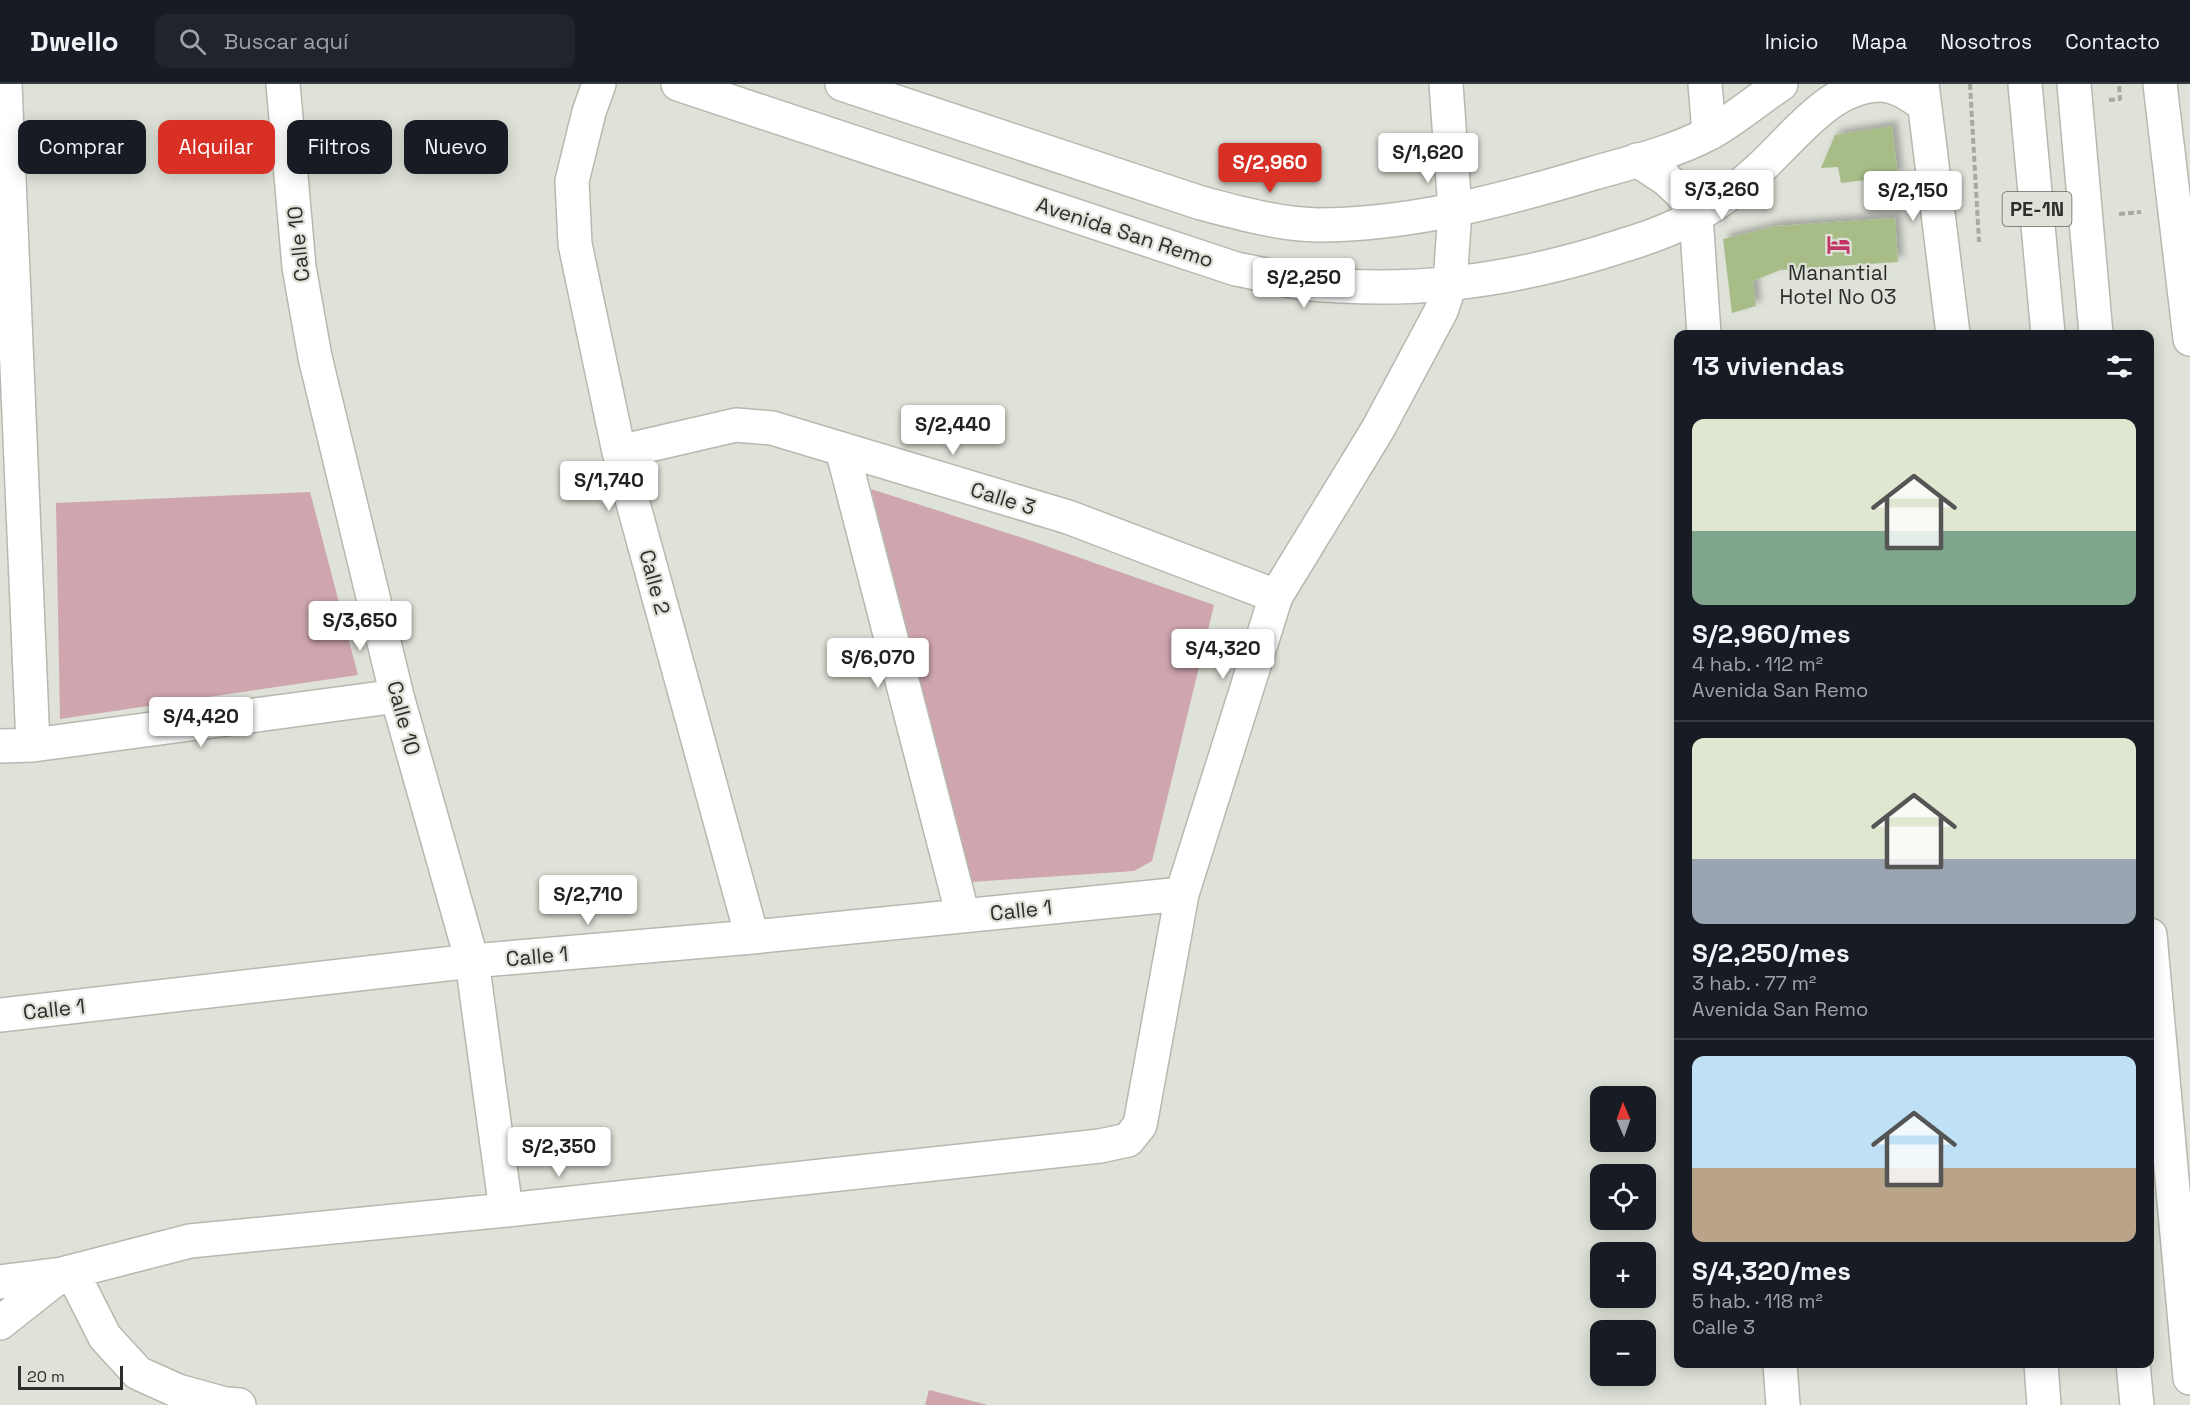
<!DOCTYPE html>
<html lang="es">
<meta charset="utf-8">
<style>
:root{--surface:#171b24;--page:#20242c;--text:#f1f3f6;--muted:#9ea1a6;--line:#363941;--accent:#d93025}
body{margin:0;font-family:"Space Grotesk",sans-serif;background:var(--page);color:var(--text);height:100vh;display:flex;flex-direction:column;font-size:22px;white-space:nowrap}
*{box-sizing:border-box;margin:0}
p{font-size:20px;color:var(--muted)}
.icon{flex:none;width:33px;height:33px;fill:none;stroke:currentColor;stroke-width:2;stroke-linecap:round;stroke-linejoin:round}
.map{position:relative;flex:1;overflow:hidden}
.drawer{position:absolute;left:1674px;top:246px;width:480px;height:1038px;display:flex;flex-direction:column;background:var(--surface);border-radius:12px;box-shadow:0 3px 15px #0003}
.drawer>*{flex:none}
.banner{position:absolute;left:18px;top:36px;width:570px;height:54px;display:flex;gap:12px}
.needle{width:39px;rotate:358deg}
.buttons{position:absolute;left:1590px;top:1002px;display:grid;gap:12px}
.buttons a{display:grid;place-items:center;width:66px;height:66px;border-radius:12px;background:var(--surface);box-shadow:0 3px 15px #0003;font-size:30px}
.scale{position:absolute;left:18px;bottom:15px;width:105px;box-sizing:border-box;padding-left:6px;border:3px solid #2d2e2b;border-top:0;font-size:16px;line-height:21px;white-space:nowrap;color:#2d2e2b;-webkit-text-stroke:4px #dee2d8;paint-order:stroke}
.price{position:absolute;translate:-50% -51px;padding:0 14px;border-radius:6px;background:#fff;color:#222;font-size:20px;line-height:39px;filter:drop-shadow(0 2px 3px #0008)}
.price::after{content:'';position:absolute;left:50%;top:36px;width:18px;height:14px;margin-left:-9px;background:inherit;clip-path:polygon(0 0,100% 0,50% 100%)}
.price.current{background:var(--accent);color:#fff}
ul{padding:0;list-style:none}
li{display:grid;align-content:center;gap:12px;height:318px;padding:0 18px}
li+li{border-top:2px solid var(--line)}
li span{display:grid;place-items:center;height:186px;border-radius:12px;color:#555}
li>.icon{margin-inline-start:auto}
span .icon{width:108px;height:108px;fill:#fffc;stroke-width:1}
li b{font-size:26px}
h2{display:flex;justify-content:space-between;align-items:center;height:72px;padding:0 18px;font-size:26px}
.tag{padding:0 21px;border-radius:12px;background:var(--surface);box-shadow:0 3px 15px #0003;font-size:21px;line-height:54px}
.tag.current{background:var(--accent);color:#fff}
header{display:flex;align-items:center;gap:36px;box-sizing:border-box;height:84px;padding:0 30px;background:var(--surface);border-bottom:2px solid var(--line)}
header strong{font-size:28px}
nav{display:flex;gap:33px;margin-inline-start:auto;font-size:21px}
.search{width:420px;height:54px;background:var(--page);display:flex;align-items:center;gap:15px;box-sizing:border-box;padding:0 21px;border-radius:12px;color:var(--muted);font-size:22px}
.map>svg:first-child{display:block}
.green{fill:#cfa5ae}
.building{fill:#a8bc88;filter:url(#shadow)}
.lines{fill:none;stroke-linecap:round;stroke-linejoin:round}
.street-casing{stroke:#b5b9af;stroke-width:36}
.secondary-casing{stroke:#b5b9af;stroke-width:36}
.highway-casing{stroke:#b5b9af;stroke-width:36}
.path{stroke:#a7aaa2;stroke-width:4;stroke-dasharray:6 3;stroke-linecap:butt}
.street{stroke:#fff;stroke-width:33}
.secondary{stroke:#fff;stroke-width:33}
.highway{stroke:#fff;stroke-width:33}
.labels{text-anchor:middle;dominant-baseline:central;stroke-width:4.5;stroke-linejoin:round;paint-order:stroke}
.shield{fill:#dee2d8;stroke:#62645f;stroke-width:1.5}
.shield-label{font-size:20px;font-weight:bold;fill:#2d2e2b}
.street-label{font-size:21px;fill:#2d2e2b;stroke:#dee2d8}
.poi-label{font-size:21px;fill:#2d2e2b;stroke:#dee2d8}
</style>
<header>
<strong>Dwello</strong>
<div class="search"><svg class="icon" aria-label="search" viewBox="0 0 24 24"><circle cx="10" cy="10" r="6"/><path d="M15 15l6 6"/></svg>Buscar aquí</div>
<nav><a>Inicio</a><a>Mapa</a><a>Nosotros</a><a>Contacto</a></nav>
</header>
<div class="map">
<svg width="2190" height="1321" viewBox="0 0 2190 1321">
<defs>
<filter id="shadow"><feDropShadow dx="5.5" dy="-5.5" stdDeviation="3" flood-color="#0004"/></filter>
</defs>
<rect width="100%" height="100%" fill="#dee2d8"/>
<path class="green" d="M871,405l161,52 182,64 -62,256 -18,10 -163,11z
M310,408l48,183 -298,44 -4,-216z
M929,1306l59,15h-63z"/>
<path class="building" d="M1892,42l6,50 -57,7 -3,-16 -17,1 14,-33z
M1895,134l3,44 -118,8 -27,11 3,25 -24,7 -9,-74 54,-13z"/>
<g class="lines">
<defs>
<path id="street" d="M5,0l28,661
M283,0l16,183 16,90 82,339 75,265 34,249
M599,0l-10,28 -17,69 3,63 44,208 133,485
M1705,0l4,49
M2160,0l30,255
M1637,76l29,19 15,14 15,23 8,118
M842,365l121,467
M619,368l117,-27 36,3 296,89 208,79
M0,662l33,-1 364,-49
M0,931l472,-54 280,-24 430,-43
M72,1188l33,65 33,36 40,18 47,13 14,1
M0,1198l62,-8 128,-33 316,-31 594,-64 28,-6 12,-15 42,-231 94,-298 102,-167 63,-118 9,-27
M0,1239l62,-49
M1780,1280l3,41
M2041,1280l3,41"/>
<path id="secondary" d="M678,0l558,185c22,4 44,10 67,14 13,2 27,2 40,3 87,5 173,-8 256,-33 32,-10 67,-20 97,-37 22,-13 44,-29 62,-46 35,-31 72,-86 124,-85 16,1 29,11 41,19
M842,0l359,119c38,10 77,21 116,22 94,0 187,-25 277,-52 39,-11 80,-21 116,-40 25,-14 47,-33 71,-49
M1446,0l9,126 -5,74
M1922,0l31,250"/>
<path id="highway" d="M2025,0l23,250
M2074,0l22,250
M2150,851l40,443
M2133,1280l4,41"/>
</defs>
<use href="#street" class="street-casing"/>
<use href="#secondary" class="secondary-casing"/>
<use href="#highway" class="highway-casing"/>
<path class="path" d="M1970,0l9,158
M2109,16l11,-1 -1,-15
M2119,130l22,-2"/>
<use href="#street" class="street"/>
<use href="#secondary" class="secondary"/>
<use href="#highway" class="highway"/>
</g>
<defs>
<symbol id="hotel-bare" viewBox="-9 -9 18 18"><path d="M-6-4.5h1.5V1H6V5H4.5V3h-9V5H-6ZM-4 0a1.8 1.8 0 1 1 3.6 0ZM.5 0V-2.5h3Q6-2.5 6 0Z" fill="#c13466" stroke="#dee2d8" stroke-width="2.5" paint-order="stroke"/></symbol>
</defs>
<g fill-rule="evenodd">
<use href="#hotel-bare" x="1822" y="144" width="33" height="33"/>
</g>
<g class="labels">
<rect class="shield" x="2002.5" y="108" width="69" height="34" rx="4.5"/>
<g class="shield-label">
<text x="2037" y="125">PE-1N</text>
</g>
<g class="street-label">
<text transform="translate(1125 148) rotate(18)">Avenida San Remo</text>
<text transform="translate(298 160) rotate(-96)">Calle 10</text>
<text transform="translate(1003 414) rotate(17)">Calle 3</text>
<text transform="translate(655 498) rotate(75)">Calle 2</text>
<text transform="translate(404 634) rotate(75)">Calle 10</text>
<text transform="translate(1021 826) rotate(-6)">Calle 1</text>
<text transform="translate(537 872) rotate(-5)">Calle 1</text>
<text transform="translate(54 925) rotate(-6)">Calle 1</text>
</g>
<g class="poi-label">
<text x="1838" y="188">Manantial<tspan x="1838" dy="24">Hotel No 03</tspan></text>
</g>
</g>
</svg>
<div class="buttons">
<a><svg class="needle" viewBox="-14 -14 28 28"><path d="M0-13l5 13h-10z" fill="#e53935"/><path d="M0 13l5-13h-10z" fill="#9ea1a6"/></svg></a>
<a><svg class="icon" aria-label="locate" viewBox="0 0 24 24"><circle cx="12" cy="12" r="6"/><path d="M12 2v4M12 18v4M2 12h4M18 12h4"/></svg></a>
<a>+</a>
<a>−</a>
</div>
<div class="scale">20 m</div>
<b class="price" style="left:1428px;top:100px">S/1,620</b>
<b class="price current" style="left:1270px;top:110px">S/2,960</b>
<b class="price" style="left:1722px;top:137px">S/3,260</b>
<b class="price" style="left:1913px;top:138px">S/2,150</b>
<b class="price" style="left:1304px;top:225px">S/2,250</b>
<b class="price" style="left:953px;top:372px">S/2,440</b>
<b class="price" style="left:609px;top:428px">S/1,740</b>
<b class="price" style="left:360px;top:568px">S/3,650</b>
<b class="price" style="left:1223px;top:596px">S/4,320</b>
<b class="price" style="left:878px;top:605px">S/6,070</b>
<b class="price" style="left:201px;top:664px">S/4,420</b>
<b class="price" style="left:588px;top:842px">S/2,710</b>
<b class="price" style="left:559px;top:1094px">S/2,350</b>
<div class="banner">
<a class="tag">Comprar</a>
<a class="tag current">Alquilar</a>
<a class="tag">Filtros</a>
<a class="tag">Nuevo</a>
</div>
<section class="drawer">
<h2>13 viviendas<svg class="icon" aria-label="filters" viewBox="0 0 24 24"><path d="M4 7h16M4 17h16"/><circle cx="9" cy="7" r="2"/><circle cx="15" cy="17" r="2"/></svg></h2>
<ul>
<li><span style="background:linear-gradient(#dfe7d0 60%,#7fa58c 0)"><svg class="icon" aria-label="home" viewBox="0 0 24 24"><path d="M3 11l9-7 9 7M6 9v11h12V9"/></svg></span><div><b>S/2,960/mes</b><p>4 hab. · 112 m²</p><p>Avenida San Remo</p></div></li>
<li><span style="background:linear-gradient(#dfe7d0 65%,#9aa5b1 0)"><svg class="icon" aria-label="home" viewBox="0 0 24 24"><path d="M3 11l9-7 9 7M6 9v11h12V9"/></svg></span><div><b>S/2,250/mes</b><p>3 hab. · 77 m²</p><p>Avenida San Remo</p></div></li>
<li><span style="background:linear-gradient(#bfe0f5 60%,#b9a48a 0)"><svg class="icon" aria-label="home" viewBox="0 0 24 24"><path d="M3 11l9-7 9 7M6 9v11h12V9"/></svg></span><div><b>S/4,320/mes</b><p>5 hab. · 118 m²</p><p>Calle 3</p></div></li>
</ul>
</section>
</div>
